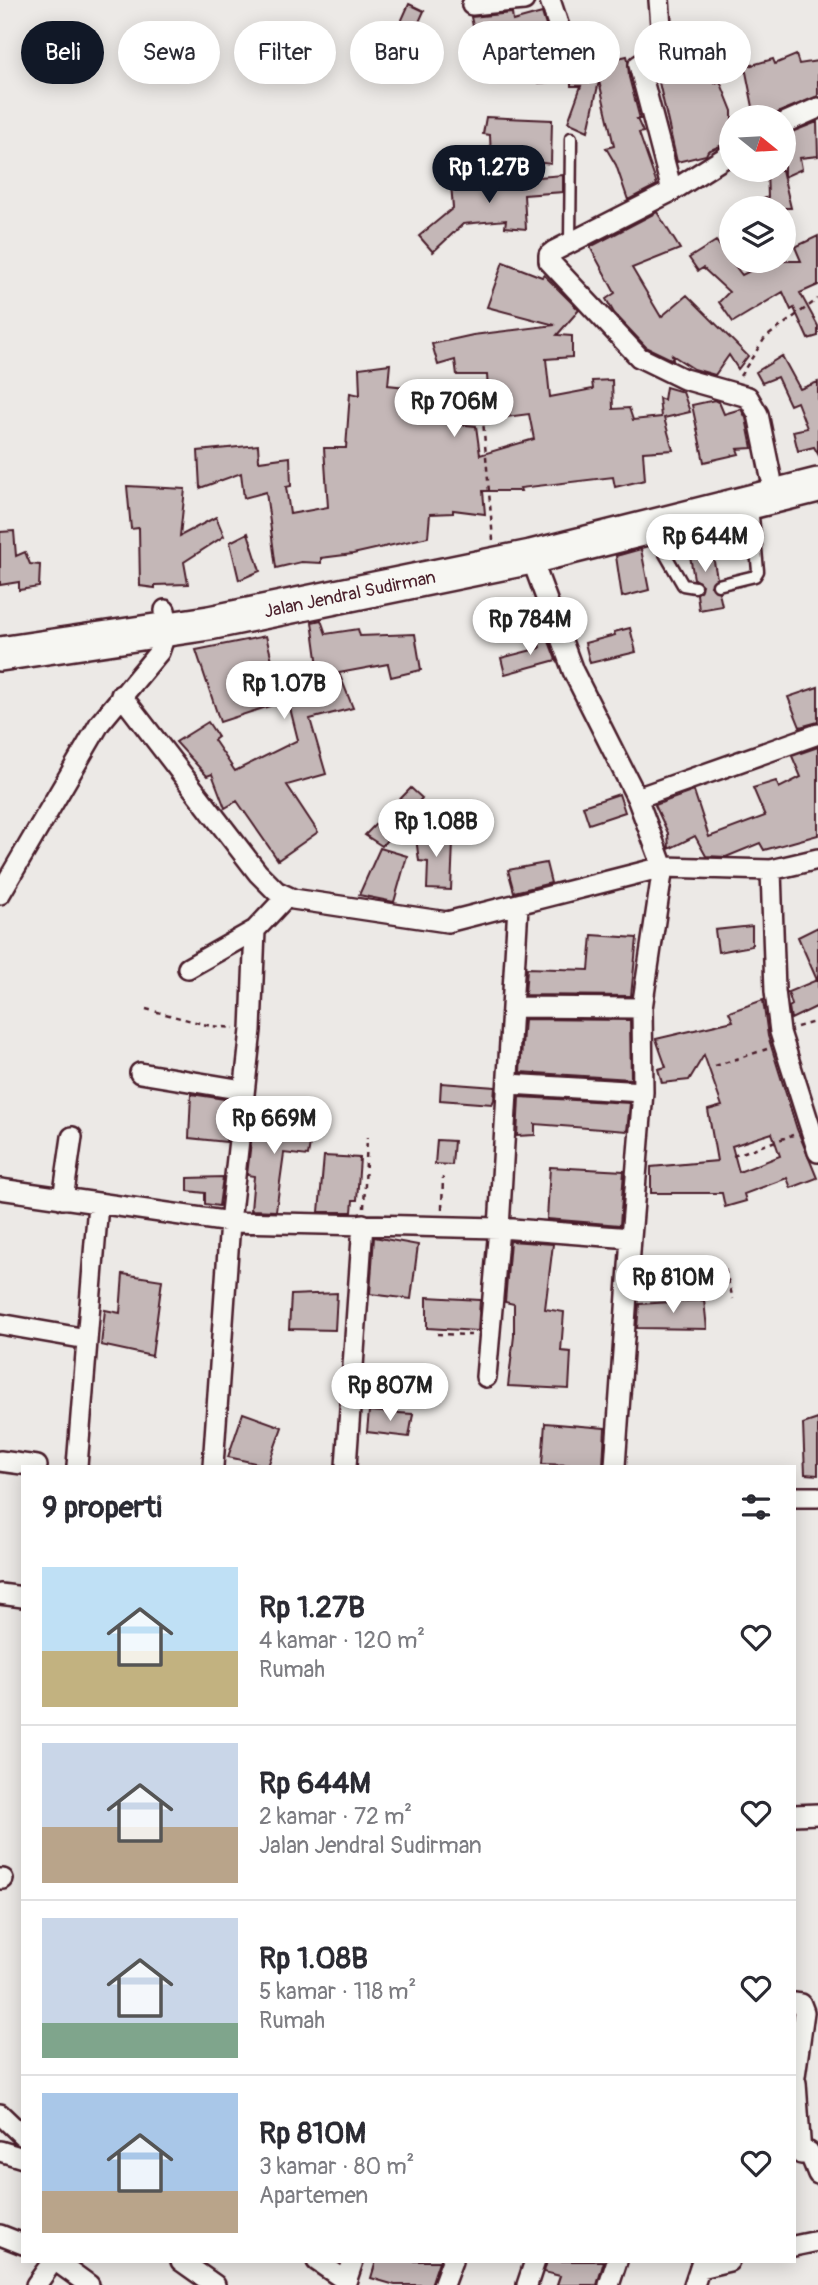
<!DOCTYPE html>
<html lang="id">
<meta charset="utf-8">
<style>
:root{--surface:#fff;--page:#f2f2f3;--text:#2b2b33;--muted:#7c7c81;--line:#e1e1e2;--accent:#111827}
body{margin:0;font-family:Pangolin,sans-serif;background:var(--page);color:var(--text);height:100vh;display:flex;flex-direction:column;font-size:26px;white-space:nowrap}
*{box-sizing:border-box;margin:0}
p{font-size:23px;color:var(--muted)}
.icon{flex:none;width:38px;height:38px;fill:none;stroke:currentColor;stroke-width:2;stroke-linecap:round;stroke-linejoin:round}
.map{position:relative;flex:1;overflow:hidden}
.drawer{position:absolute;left:21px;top:1465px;width:775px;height:798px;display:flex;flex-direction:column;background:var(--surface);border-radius:0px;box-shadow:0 4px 18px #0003}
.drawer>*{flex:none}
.top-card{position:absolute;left:21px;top:21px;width:777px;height:63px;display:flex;gap:14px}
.needle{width:46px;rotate:108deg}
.controls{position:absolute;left:719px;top:105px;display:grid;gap:14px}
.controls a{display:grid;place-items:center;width:77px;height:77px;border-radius:50%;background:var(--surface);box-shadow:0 4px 18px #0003;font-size:35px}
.price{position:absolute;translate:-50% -60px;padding:0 16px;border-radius:24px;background:#fff;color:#222;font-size:23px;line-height:46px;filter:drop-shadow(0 2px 4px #0008)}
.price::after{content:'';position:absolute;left:50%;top:42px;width:21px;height:16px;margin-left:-10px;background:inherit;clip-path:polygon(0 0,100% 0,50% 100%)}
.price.active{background:var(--accent);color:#fff}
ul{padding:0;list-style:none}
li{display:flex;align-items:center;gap:21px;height:175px;padding:0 21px}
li+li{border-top:2px solid var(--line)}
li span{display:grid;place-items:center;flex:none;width:196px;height:140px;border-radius:0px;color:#555}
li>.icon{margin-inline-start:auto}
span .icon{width:84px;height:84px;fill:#fffc;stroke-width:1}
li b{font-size:30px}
h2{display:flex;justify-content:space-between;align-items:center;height:84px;padding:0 21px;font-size:30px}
.pill{padding:0 24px;border-radius:32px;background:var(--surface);box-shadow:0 4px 18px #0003;font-size:24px;line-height:63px}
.pill.active{background:var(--accent);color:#fff}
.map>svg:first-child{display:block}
.building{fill:#c4b7b7;stroke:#4a1f2b;stroke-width:2;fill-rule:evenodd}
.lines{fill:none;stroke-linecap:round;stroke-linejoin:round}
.service-casing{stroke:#4a1f2b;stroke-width:15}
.minor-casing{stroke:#4a1f2b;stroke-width:24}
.trunk-casing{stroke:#4a1f2b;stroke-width:38}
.path{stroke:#4a1f2b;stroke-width:2.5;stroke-dasharray:5 5;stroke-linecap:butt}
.service{stroke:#f6f6f2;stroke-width:10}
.minor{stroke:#f6f6f2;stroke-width:19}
.trunk{stroke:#f6f6f2;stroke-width:33}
.labels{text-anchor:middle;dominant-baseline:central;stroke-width:6;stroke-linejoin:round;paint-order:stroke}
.street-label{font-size:18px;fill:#4a1f2b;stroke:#f6f6f2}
</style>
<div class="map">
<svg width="818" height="2285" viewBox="0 0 818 2285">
<rect width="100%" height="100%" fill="#ece9e6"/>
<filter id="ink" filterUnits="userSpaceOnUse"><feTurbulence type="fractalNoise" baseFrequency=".0143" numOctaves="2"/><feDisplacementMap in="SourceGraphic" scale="14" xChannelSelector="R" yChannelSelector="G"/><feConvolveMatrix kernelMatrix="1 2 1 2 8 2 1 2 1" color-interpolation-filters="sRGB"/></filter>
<g filter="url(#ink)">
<path class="building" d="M409,4l15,7 -13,29 -15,-7z
M512,13l1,8 29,-8 5,16 -71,11 -5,-23z
M702,34l4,17 8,-2 1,34 5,-2 12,30v30l-24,10 -2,4 -29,7 -21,-93 22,-3v-23z
M591,54v10l36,-8 1,4 1,17 11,42h-3l6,13 -4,1 18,52 -29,15 -12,-35 -10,-17 8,-2 -15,-65 -11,50 -20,-9 13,-36h-10v-6l-32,3v-4l-30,3 -2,-15 10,-2 -1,-6z
M796,55l3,9 19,-3v35l-39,16 -6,5h-18l-10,-50 28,-8 2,5z
M486,117l66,3 -1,44 -60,-7 -1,-22 -7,-1z
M817,122l1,34 -18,2 2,11 -18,8v-42z
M767,170h15l9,38h-47l24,-11z
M563,175v17l-39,3 2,34 -21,-2 1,-7 -43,4 -30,28 -14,-16 34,-28 -2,-24z
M657,212l23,37 -48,19 29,49 26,-22 61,61 -10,13 -9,-14 -14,20 -21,-6 -22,-14 1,5 -27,-13 -32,-34 -8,-14 9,-6 -25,-46z
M818,236v49l-18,8 18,33v10l-10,3 -14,-31 -3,2 -8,-18 -50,30 -14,-20 10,-10 -26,-24 -5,3 -9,-13 27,-17 26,34 28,-14h31l-6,-14z
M503,262l39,15 2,-2 35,35 -22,25 15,1v21l-26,2 4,38 43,-8 -1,-8 20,-1 1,29 16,-1 4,12 28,-3 -2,-19 5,2 2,-13 17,5 7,20 -26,6 9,32 -30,2 2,28 -30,7 -2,-10 -93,11 1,3h-38l2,23 -32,-4v3l-23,1 -2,23 -75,17 -32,4v5l-20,-1 -25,6 -10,-76 -22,6 -3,-25 -41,15 -2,-37 60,-6 1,16 31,-4 1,29 -5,1 4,27 38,-7 -4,-59h22l4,-55 10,2 -1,-27 31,-4 -2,21 18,2v6l40,4v26l30,3 4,29 54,-16 -5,-25 -39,5 -3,-44h-30l-2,-15 -17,5 -6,-21 41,-9 82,-10 -68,-18z
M782,356l18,33 18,-7v72l-4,-7 -16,4 -5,-20 14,-3 -10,-26 -7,3 -13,-28 -15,6 -6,-11z
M715,400l4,2 5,12 17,-5 5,9 6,30 -15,1 2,5 -35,8 -12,-57z
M127,486l58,3 -5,47 36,-19 8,19 -40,26 4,22 -33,1v3l-15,-2 -1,-58 -8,1z
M14,531l2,25 9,-4 5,12 10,1 -1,22 -20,3v-8l-19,3v-53z
M248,533l12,38 -21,9 -9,-38z
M710,540l7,38 -6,8 8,6 3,14 -23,4 -2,-16 5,-9 -8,-6 -6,-35z
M641,549l8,41 -27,7 -6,-41z
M321,620l5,14 32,-5 2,7 55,-2 6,36 -30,7 -3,-13 -49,9 14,35 -43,11 16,55 -39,11 31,47 -40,28 -41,-59 -12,7 -13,-34 -5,2 -31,-34 32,-20 10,15 -4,3 21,31 63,-31 -10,-40 -68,22 -24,-72 70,-14 13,52 40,-15 -7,-51z
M630,628l6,24 -46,11 -5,-20 30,-8 -1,-3z
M545,631l11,29 -51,14 -4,-16 39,-10 -3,-15z
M818,687v35l-18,5 -12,-30z
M818,747v88l-54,15 -4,-7 -34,14 -20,-1 -11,-20 -26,13 -1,-16 -13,-28 39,-14 15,46 56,-21 -12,-28 23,-7 3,7 22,-11 -9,-21z
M411,788l11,10 -40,48 -17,-11z
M619,794l6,18 -36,12 -6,-18z
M436,829l3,13h14l-2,48 -24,-1 1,-27 -9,-1 -4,-31z
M380,848l27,8 -13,46 -35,-7z
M546,863l5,20 -37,9 -6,-22z
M752,926v20l-34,6 -3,-22z
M818,927v79l-27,13 -2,-12 3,-2 -4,-13 29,-12 -19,-43z
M592,935l45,3 -6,58 -106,-1 2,-27 62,2z
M763,1000l5,36 29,93 20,49 -26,10 -4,-10 -43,16 2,7 -21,6 -3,-14h-71v-26l66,-6 -9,-51 14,-4 -18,-51 -15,25 -27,3 -4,-14 8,-2 -10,-28 77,-18 -4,-9zM772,1133l8,23 -41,16 -7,-26z
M524,1019l106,1 1,59 -111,-7z
M441,1083l54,4 -1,13 -2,4 -52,-4z
M191,1094l40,6 -5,42 -37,-4z
M519,1097l111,6 -3,28 -92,-7v11l-18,1z
M254,1118l60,3 -6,35 -24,-3 -8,58 -25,-1 3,-34 -7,-1z
M437,1140l17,1 -2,24 -17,-1z
M324,1156l36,2 -3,42h-4l-1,12h-33z
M550,1167l74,4 -4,54 -73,-6z
M223,1177l-4,29 -14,-2v-11l-17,-2v-13z
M374,1237l44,8 -7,54 -41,-5z
M510,1241l43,3 -8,65 19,3 -3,39 10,1 -2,37 -61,-3 6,-50v-32l-9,-2z
M123,1274l39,6 -10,76 -51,-11 4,-35 15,3z
M337,1293l-2,37 -46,-1 2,-34z
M427,1297l53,3 -2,31 -51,-3z
M704,1300l3,29 -70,-1 2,-24z
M369,1411l44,3 -4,23 -42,-5z
M243,1413l39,14 -14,39 -40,-9z
M818,1419v56l-13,-1 -2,-50z
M545,1423l60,5 -2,38 -61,-2z
M376,2261h63l-8,24h-36l-24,-7z
M547,2261h57l-7,24h-40l3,-9 -16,-4z"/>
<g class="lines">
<defs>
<path id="service" d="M570,242l1,-104
M653,533l30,52 12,2
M718,585l37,-9 3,-5 -6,-65"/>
<path id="minor" d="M659,0l4,51 -24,14 33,126 -118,60 -5,4v6l90,96 45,22 64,18 10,17 13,63
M472,5l52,-5
M499,50l61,-11v-9l-10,-30
M784,123l34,-15
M672,191l60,-38
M531,557l42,114 64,127 26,69 -21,141 1,84 -12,146
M121,695l137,178 18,18 17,8 154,23 216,-55 108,3 47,-11
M637,798l181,-64
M771,870l4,121 5,41 38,120
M0,894l100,-171 59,-71 7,-20 -1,-22
M518,906l-19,322 132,10 -16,228
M188,968l67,-38 31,-33
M514,1007l128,1
M140,1073l103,17
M509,1084l134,8
M0,1189l230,33 21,-192 4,-100
M63,1199l9,-62
M0,1324l87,15
M0,1461l37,5
M77,1466l21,-262
M213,1466l17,-244 269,6 -13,149
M346,1466l17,-242
M794,1497h24
M0,1594l23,3
M794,1815l24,-1
M0,1879h3
M794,2003l7,1 3,8 -10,71
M796,2083l5,71
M0,2114l23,22
M0,2151l23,7
M809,2152l9,22
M0,2235l23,9
M794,2246l24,-5
M56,2261l33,24
M181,2261l34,24
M317,2261l29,20
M700,2268l29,-7
M36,2285l17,-24
M345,2285l8,-24
M443,2285l9,-24
M527,2285l8,-24
M609,2285l8,-24
M694,2285l8,-24"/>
<g id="trunk">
<path id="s1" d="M0,654l209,-31 322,-66 287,-72"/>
</g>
</defs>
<use href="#service" class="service-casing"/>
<use href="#minor" class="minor-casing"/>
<use href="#trunk" class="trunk-casing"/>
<path class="path" d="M740,376l25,-38 53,-39
M481,396l12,144
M146,1009l65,17 23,2
M797,1027l21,-6
M715,1066l52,-17
M733,1156l60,-21
M364,1208l3,-71
M442,1209l1,-32
M646,1261l79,8 8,30
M437,1334l34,1"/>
<use href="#service" class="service"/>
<use href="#minor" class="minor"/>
<use href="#trunk" class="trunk"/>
</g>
</g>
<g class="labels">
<g class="street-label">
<text stroke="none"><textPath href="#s1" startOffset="355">Jalan Jendral Sudirman</textPath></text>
</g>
</g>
</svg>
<div class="controls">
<a><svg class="needle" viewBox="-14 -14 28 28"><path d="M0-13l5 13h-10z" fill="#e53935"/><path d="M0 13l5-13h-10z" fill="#7c7c81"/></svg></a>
<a><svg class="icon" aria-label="layers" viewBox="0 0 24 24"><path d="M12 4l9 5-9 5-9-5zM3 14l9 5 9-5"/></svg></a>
</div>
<b class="price active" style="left:489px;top:205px">Rp 1.27B</b>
<b class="price" style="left:454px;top:439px">Rp 706M</b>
<b class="price" style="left:705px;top:574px">Rp 644M</b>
<b class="price" style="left:530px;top:657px">Rp 784M</b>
<b class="price" style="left:284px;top:721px">Rp 1.07B</b>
<b class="price" style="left:436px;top:859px">Rp 1.08B</b>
<b class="price" style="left:274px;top:1156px">Rp 669M</b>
<b class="price" style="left:673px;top:1315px">Rp 810M</b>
<b class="price" style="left:390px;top:1423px">Rp 807M</b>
<div class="top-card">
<a class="pill active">Beli</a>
<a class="pill">Sewa</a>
<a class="pill">Filter</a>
<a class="pill">Baru</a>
<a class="pill">Apartemen</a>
<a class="pill">Rumah</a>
</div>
<section class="drawer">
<h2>9 properti<svg class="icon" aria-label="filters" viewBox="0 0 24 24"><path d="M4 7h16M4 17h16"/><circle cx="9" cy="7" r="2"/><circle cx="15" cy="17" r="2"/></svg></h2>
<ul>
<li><span style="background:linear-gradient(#bfe0f5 60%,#c2b280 0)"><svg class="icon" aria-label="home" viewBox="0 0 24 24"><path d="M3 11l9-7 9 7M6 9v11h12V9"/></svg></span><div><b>Rp 1.27B</b><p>4 kamar · 120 m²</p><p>Rumah</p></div><svg class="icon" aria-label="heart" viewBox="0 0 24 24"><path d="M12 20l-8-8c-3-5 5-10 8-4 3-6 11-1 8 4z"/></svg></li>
<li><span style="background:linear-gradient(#c9d6e8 60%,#b9a48a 0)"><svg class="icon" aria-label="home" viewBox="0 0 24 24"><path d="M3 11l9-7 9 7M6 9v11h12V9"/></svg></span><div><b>Rp 644M</b><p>2 kamar · 72 m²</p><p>Jalan Jendral Sudirman</p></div><svg class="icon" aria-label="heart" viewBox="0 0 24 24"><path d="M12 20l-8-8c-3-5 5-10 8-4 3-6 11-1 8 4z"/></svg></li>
<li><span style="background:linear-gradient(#c9d6e8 75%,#7fa58c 0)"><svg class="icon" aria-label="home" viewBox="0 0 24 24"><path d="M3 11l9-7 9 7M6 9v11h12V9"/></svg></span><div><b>Rp 1.08B</b><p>5 kamar · 118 m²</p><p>Rumah</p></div><svg class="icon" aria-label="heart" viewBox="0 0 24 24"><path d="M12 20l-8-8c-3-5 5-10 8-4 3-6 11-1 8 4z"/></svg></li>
<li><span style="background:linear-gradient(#a9c7e8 70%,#b9a48a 0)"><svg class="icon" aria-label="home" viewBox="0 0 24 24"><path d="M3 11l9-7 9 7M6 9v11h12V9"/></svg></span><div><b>Rp 810M</b><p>3 kamar · 80 m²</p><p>Apartemen</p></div><svg class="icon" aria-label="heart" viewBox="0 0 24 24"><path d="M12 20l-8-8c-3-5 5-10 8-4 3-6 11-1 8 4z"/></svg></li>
</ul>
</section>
</div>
